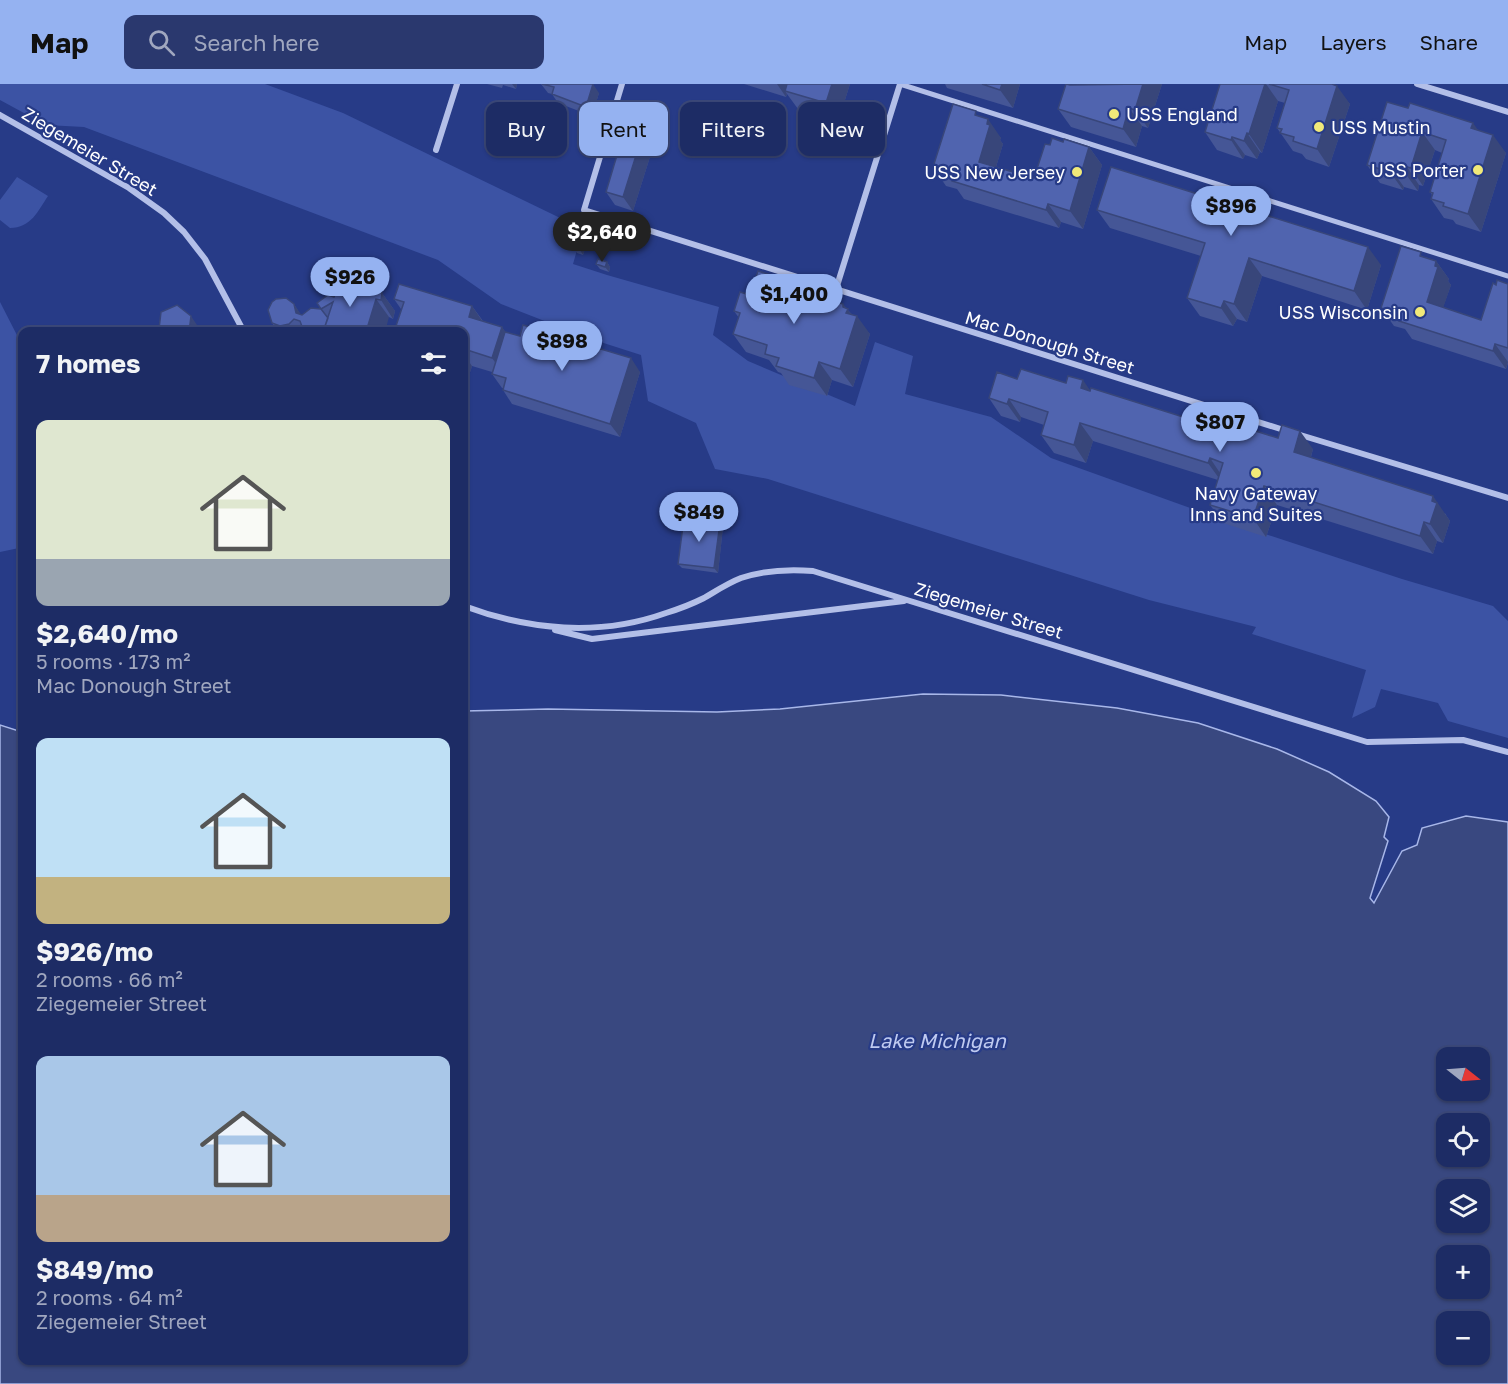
<!DOCTYPE html>
<meta charset="utf-8">
<style>
:root{--surface:#1d2c65;--page:#2a386e;--text:#f1f3f6;--muted:#a0a7bf;--line:#3b4879;--accent:#95b2f1}
body{margin:0;font-family:"Golos Text",sans-serif;background:var(--page);color:var(--text);height:100vh;display:flex;flex-direction:column;font-size:22px;white-space:nowrap}
*{box-sizing:border-box;margin:0}
p{font-size:20px;color:var(--muted)}
.icon{flex:none;width:33px;height:33px;fill:none;stroke:currentColor;stroke-width:2;stroke-linecap:round;stroke-linejoin:round}
.map{position:relative;flex:1;overflow:hidden}
.drawer{position:absolute;left:18px;top:243px;width:450px;height:1038px;display:flex;flex-direction:column;background:var(--surface);border-radius:12px;box-shadow:0 2px 4px #0004,0 0 0 2px var(--line)}
.drawer>*{flex:none}
.guide{position:absolute;left:486px;top:18px;width:570px;height:54px;display:flex;gap:12px}
.needle{width:39px;rotate:107deg}
.tools{position:absolute;left:1436px;top:963px;display:grid;gap:12px}
.tools a{display:grid;place-items:center;width:54px;height:54px;border-radius:12px;background:var(--surface);box-shadow:0 2px 4px #0004,0 0 0 2px var(--line);font-size:30px}
.price{position:absolute;translate:-50% -51px;padding:0 14px;border-radius:21px;background:var(--accent);color:#111;font-size:20px;line-height:39px;filter:drop-shadow(0 2px 3px #0008)}
.price::after{content:'';position:absolute;left:50%;top:36px;width:18px;height:14px;margin-left:-9px;background:inherit;clip-path:polygon(0 0,100% 0,50% 100%)}
.price.selected{background:#222;color:#fff}
ul{padding:0;list-style:none}
li{display:grid;align-content:center;gap:12px;height:318px;padding:0 18px}
li span{display:grid;place-items:center;height:186px;border-radius:12px;color:#555}
li>.icon{margin-inline-start:auto}
span .icon{width:108px;height:108px;fill:#fffc;stroke-width:1}
li b{font-size:26px}
h2{display:flex;justify-content:space-between;align-items:center;height:72px;padding:0 18px;font-size:26px}
.chip{padding:0 21px;border-radius:12px;background:var(--surface);box-shadow:0 2px 4px #0004,0 0 0 2px var(--line);font-size:21px;line-height:54px}
.chip.selected{background:var(--accent);color:#111}
header{display:flex;align-items:center;gap:36px;box-sizing:border-box;height:84px;padding:0 30px;background:var(--accent);color:#111}
header strong{font-size:28px}
nav{display:flex;gap:33px;margin-inline-start:auto;font-size:21px}
.search{width:420px;height:54px;background:var(--page);display:flex;align-items:center;gap:15px;box-sizing:border-box;padding:0 21px;border-radius:12px;color:var(--muted);font-size:22px}
.map>svg:first-child{display:block}
.green{fill:#3c53a4}
.water{fill:#394880;stroke:#a8b7e9;stroke-width:1.5;fill-rule:evenodd}
.lines{fill:none;stroke-linecap:round;stroke-linejoin:round}
.pedestrian{stroke:#b3bfe8;stroke-width:5}
.minor{stroke:#b3bfe8;stroke-width:6}
.wall{fill:#455696}
.shaded-wall{fill:#38467a}
.building{fill:#5064af;stroke:#38467a;stroke-width:1.5}
.poi-dot{fill:#f1e979;stroke:#273b87;stroke-width:2}
.labels{text-anchor:middle;dominant-baseline:central;stroke-width:4.5;stroke-linejoin:round;paint-order:stroke}
.poi-label{font-size:18px;fill:#fff;stroke:#273b87;text-anchor:end}
.street-label{font-size:18px;fill:#fff;stroke:#273b87}
.water-label{font-size:20px;font-style:italic;fill:#bfcaf0;stroke:#273b87}
</style>
<header>
<strong>Map</strong>
<div class="search"><svg class="icon" aria-label="search" viewBox="0 0 24 24"><circle cx="10" cy="10" r="6"/><path d="M15 15l6 6"/></svg>Search here</div>
<nav><a>Map</a><a>Layers</a><a>Share</a></nav>
</header>
<div class="map">
<svg width="1508" height="1300" viewBox="0 0 1508 1300">
<rect width="100%" height="100%" fill="#273b87"/>
<path class="green" d="M0,0h265l78,29 240,116 -10,35 34,11 112,32 -6,28 35,26 107,45 20,-64 38,14 -8,38 86,23 60,41 181,65 170,56 91,27 15,15v117l-60,-17 -10,-18 -57,-14 -6,18 -23,11 14,-48 -114,-36 4,-7 -107,-27 -381,-121 -53,-10 -19,-46 -48,-22 -7,-46 -53,-17 -87,-34 -63,-44 -354,-133 -38,-2 -46,-25z
M17,93l31,19c-10,15 -17,32 -38,32l-10,-8v-20z
M0,218l22,43v186l-3,17 -19,4z"/>
<path class="water" d="M923,610l78,1 116,13 81,15 79,26 52,23 47,29 13,16 -5,20 4,4 -18,57 4,5 28,-52 15,-6 5,-17 44,-12 42,6v562h-1508v-659l22,7v628h442v-649l84,-2 169,3 63,-3zM1446,974h33v32h-33zM1446,1040h33v32h-33zM1446,1106h33v32h-33zM1446,1172h33v32h-33zM1446,1238h33v32h-33z"/>
<g class="lines">
<path class="pedestrian" d="M900,0l608,192"/>
<path class="minor" d="M622,0l-38,126c234,74 468,149 703,221
M1417,0l91,28
M0,31l129,73 35,25 20,19 21,27 39,73
M436,66l21,-66
M836,205l64,-205
M1297,350l211,64
M464,522c64,24 135,31 202,7 13,-4 26,-9 38,-15 12,-7 24,-15 37,-20 24,-8 47,-9 72,-7l554,171 96,-2 45,12
M555,546l37,9 312,-38"/>
</g>
<path class="wall" d="M487,0h30l-1,5 -13,-4 -1,3z
M541,0l58,9 -7,23 -34,-13 -6,-9 -4,-1z
M744,0h106l-12,38 -40,-13 -11,-15 -1,3z
M945,0h75l-7,24 -66,-20z
M1162,0l-14,44 -6,-2 -6,21 -65,-20 -13,-18z
M1220,0h112l18,20 -21,63 -23,-8 -4,-5 -9,-3 -16,-23 8,-25 -7,-2 -16,52 -2,-1 -3,7 -12,-4 -2,4 -26,-9 -12,-18z
M1387,18l91,28 28,23 -25,79 -25,-8 -3,-4 -9,-2 -13,-19 1,-4 -2,-3 12,-39 -7,-3 -12,36 -4,-1 -1,6 -14,-4 -1,3 -23,-7 -13,-18z
M980,33l21,21 -1,2 3,4 -7,23 38,11 16,-33 13,-3 26,5 13,18 -19,64 -22,-7 -2,6 -95,-29 -7,-10 -11,-3 -13,-19z
M654,60l-21,67 -18,-6 -9,-13z
M1097,126l284,55 -14,45 -105,-34 -15,46 -10,-3 -4,7 -33,-10 -13,-18 14,-42 -91,-28z
M609,142l6,9 -4,14 -19,-6 -6,-10z
M582,161l3,4 -2,6 -6,-2 -3,-5z
M1425,173l11,4 13,18 -1,2 3,4 -8,22 38,13 15,-35 12,-1v79l-2,6 -94,-30 -7,-10 -11,-3 -13,-18z
M607,178l3,5 -1,5 -9,-3 -4,-5z
M796,205l50,19 24,26 -17,53 -21,-7 -5,16 -38,-11 -8,-12 -3,-1 -9,-12 -23,-8 -13,-18 6,-16 -5,-7 16,-16z
M382,209l13,18 -2,8 -4,-2 -86,12h-2l-3,3h-20l-6,-9 22,-19 6,10 2,1 19,-6 13,-12z
M394,215l78,7 11,15 19,6 3,5 15,4h39l29,5 -1,4 53,27 -20,65 -108,-33 -9,-14v-2h-1l-10,-14v-2l-20,-6 -7,22h-1v-56l-63,-23z
M1090,307l141,41 82,17 -2,8 135,57v1l4,6 -7,22 -6,-2 -4,13 -156,-49 -11,32 -43,-14 -13,-18 8,-25 -125,-39 -7,22 -32,-10 -13,-18 3,-10 -23,-8 -1,5 -19,-6 -12,-18z
M720,439l3,4 -5,46 -36,-5 -4,-4z"/>
<path class="shaded-wall" d="M512,0h5l-1,5z
M593,0l6,9 -7,23 -6,-9z
M777,0h13l-5,7 2,3 -1,3z
M832,0h18l-12,38 -12,-19z
M1002,0h18l-7,24 -13,-18z
M1143,0h19l-14,44 -13,-18z
M1265,0h1l12,17 -16,52 -13,-19z
M1337,2l13,18 -21,63 -12,-18z
M1129,24l13,18 -6,21 -13,-18z
M988,35l13,19 -1,2 3,4 -11,36 -13,-18z
M1473,39l13,18 -15,-13z
M644,46l10,14 -21,67 -10,-14z
M1422,48l13,18 -12,36 -12,-18z
M1247,49l13,19 -3,7 -13,-18z
M1493,51l13,18 -25,79 -13,-18z
M1232,53l13,18 -2,4 -12,-19z
M1089,63l13,18 -19,64 -13,-18z
M1407,83l12,18 -1,6 -13,-18z
M1391,85l13,18 -1,3 -13,-18z
M1048,120l13,18 -2,6 -13,-18z
M609,142l6,9 -4,14 -7,-9z
M582,161l3,4 -2,6 -3,-5z
M1368,163l13,18 -14,45 -13,-19z
M1249,174l13,18 -15,46 -13,-18z
M1436,177l13,18 -1,2 3,4 -12,35 -12,-18z
M607,178l3,5 -1,5 -4,-5z
M790,197l13,18 -15,-12z
M382,209l13,18 -2,8 -12,-19z
M376,215l13,18 -4,15h-19z
M1224,217l13,18 -4,7 -12,-18z
M294,220l6,9 3,9 -7,-9z
M843,220l13,16 1,-4 13,18 -17,53 -13,-18 3,-62z
M472,222l13,19 -16,-8z
M191,232l6,9 -1,7h-7z
M502,243l13,18 -10,31 -13,-18z
M578,243l10,14 -4,14 -10,-14z
M1495,260l13,18 -2,7 -13,-18z
M464,271l8,11 -7,22 -1,-2z
M631,274l9,14 -20,65 -10,-13z
M819,278l13,18 -5,16 -13,-18z
M1083,296l13,19 -15,-11z
M1009,315l12,18 -1,5 -13,-18z
M1080,339l13,18 -7,22 -12,-18z
M1300,347l13,18 -6,21 -13,-18z
M1210,374l12,18 -1,5 -13,-18z
M1264,402l13,19 -11,32 -13,-19z
M1433,412l17,25 -7,22 -13,-19 2,-23z
M1424,438l13,19 -4,13 -13,-18z
M720,439l3,4 -5,46 -4,-5z"/>
<path class="building" d="M542,0h51l-7,23 -34,-13 2,-7z
M787,0h45l-6,19 -41,-12z
M982,0h20l-2,6z
M1066,0l4,1 73,-1 -8,26 -6,-2 -6,21 -65,-20z
M1220,0h45l-16,50 -2,-1 -3,8 -12,-4 -1,3 -26,-8z
M1269,0h63l5,2 -20,63 -24,-8 1,-4 -14,-4 2,-4 -5,-1 12,-38z
M1387,18l21,6 2,-5 63,20 -2,5 22,7 -25,79 -25,-8 1,-3 -13,-4 2,-6 -3,-1 16,-52 -24,-8 -11,36 -4,-1 -2,6 -14,-4 -1,3 -23,-7z
M953,20l23,7 -1,4 13,4 -1,5 3,1 -11,37 55,16 11,-34 5,1 2,-7 11,4 1,-3 25,8 -19,64 -22,-7 -2,6 -94,-29 2,-7 -21,-7z
M626,41l18,5 -21,67 -17,-5z
M1111,83l257,80 -14,44 -105,-33 -15,46 -10,-3 -3,7 -34,-10 18,-55 -108,-33z
M590,136l19,6 -5,14 -18,-7z
M576,158l6,3 -2,5 -6,-2z
M1401,162l20,6 -1,4 16,5 -1,5 3,1 -11,35 54,18 12,-37 3,2 1,-5 11,4v64l-13,-4 -2,7 -94,-30 2,-7 -20,-6z
M598,175l9,3 -2,5 -9,-3z
M758,187l32,10 -2,6 55,17v3l5,2 -2,4 11,3 -17,53 -21,-7 -5,16 -38,-12 3,-8 -14,-4 2,-9 -34,-11 7,-21 -6,-2 6,-19 10,3z
M340,195l42,14 -1,7 -5,-1 -10,33h-43l10,-30 -12,7 -4,-6 11,-8 6,2z
M399,200l73,22 -3,11 33,10 -10,31 -28,-9v-17h-70l10,-30 -10,-3z
M286,214l8,6 2,9 6,2 9,-7 10,1 7,9 -5,14h-19l-4,-11 -6,-2 -5,5 -9,2 -8,-3 -4,-13 4,-8 4,-3z
M177,221l14,11 -2,16h-27l-3,-3 2,-17z
M563,238l15,5 -4,14 57,17 -21,66 -107,-34 3,-12 -14,-4 13,-42 15,4 3,-11 36,11z
M1021,285l45,14 2,-7 15,4 -2,8 9,3 1,-3 140,44 2,-8 45,14 4,-13 18,6 -6,21 139,44 -1,5 5,2 -7,21 -6,-2 -4,14 -156,-50 -11,32 -43,-13 13,-42 -13,-5 -2,5 -128,-40 -6,22 -33,-10 7,-23 -39,-13 -2,5 -18,-6 8,-26 20,7z
M684,434l36,5 -6,45 -36,-4z"/>
<g class="poi-dot">
<circle cx="1114" cy="30" r="6"/>
<circle cx="1319" cy="43" r="6"/>
<circle cx="1478" cy="86" r="6"/>
<circle cx="1077" cy="88" r="6"/>
<circle cx="1420" cy="228" r="6"/>
<circle cx="1256" cy="389" r="6"/>
</g>
<g class="labels">
<g class="poi-label">
<text x="1126" y="30" text-anchor="start">USS England</text>
<text x="1331" y="43" text-anchor="start">USS Mustin</text>
<text x="1466" y="86">USS Porter</text>
<text x="1065" y="88">USS New Jersey</text>
<text x="1408" y="228">USS Wisconsin</text>
<text x="1256" y="409" text-anchor="middle">Navy Gateway<tspan x="1256" dy="21">Inns and Suites</tspan></text>
</g>
<g class="street-label">
<text transform="translate(90 67) rotate(31)">Ziegemeier Street</text>
<text transform="translate(1050 258) rotate(17)">Mac Donough Street</text>
<text transform="translate(989 526) rotate(17)">Ziegemeier Street</text>
</g>
<g class="water-label">
<text x="937" y="956">Lake Michigan</text>
</g>
</g>
</svg>
<div class="tools">
<a><svg class="needle" viewBox="-14 -14 28 28"><path d="M0-13l5 13h-10z" fill="#e53935"/><path d="M0 13l5-13h-10z" fill="#a0a7bf"/></svg></a>
<a><svg class="icon" aria-label="locate" viewBox="0 0 24 24"><circle cx="12" cy="12" r="6"/><path d="M12 2v4M12 18v4M2 12h4M18 12h4"/></svg></a>
<a><svg class="icon" aria-label="layers" viewBox="0 0 24 24"><path d="M12 4l9 5-9 5-9-5zM3 14l9 5 9-5"/></svg></a>
<a>+</a>
<a>−</a>
</div>
<b class="price" style="left:1231px;top:153px">$896</b>
<b class="price selected" style="left:602px;top:179px">$2,640</b>
<b class="price" style="left:350px;top:224px">$926</b>
<b class="price" style="left:794px;top:241px">$1,400</b>
<b class="price" style="left:562px;top:288px">$898</b>
<b class="price" style="left:1220px;top:369px">$807</b>
<b class="price" style="left:699px;top:459px">$849</b>
<div class="guide">
<a class="chip">Buy</a>
<a class="chip selected">Rent</a>
<a class="chip">Filters</a>
<a class="chip">New</a>
</div>
<section class="drawer">
<h2>7 homes<svg class="icon" aria-label="filters" viewBox="0 0 24 24"><path d="M4 7h16M4 17h16"/><circle cx="9" cy="7" r="2"/><circle cx="15" cy="17" r="2"/></svg></h2>
<ul>
<li><span style="background:linear-gradient(#dfe7d0 75%,#9aa5b1 0)"><svg class="icon" aria-label="home" viewBox="0 0 24 24"><path d="M3 11l9-7 9 7M6 9v11h12V9"/></svg></span><div><b>$2,640/mo</b><p>5 rooms · 173 m²</p><p>Mac Donough Street</p></div></li>
<li><span style="background:linear-gradient(#bfe0f5 75%,#c2b280 0)"><svg class="icon" aria-label="home" viewBox="0 0 24 24"><path d="M3 11l9-7 9 7M6 9v11h12V9"/></svg></span><div><b>$926/mo</b><p>2 rooms · 66 m²</p><p>Ziegemeier Street</p></div></li>
<li><span style="background:linear-gradient(#a9c7e8 75%,#b9a48a 0)"><svg class="icon" aria-label="home" viewBox="0 0 24 24"><path d="M3 11l9-7 9 7M6 9v11h12V9"/></svg></span><div><b>$849/mo</b><p>2 rooms · 64 m²</p><p>Ziegemeier Street</p></div></li>
</ul>
</section>
</div>
